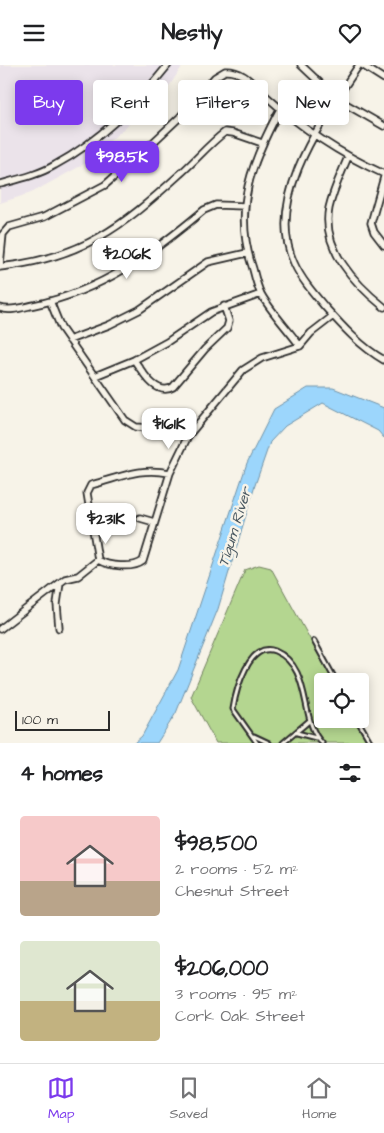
<!DOCTYPE html>
<meta charset="utf-8">
<style>
:root{--surface:#fff;--page:#f2f2f2;--text:#202124;--muted:#757577;--line:#e0e0e0;--accent:#7c3aed}
body{margin:0;font-family:"Architects Daughter",sans-serif;background:var(--page);color:var(--text);height:100vh;display:flex;flex-direction:column;font-size:19px;white-space:nowrap}
*{box-sizing:border-box;margin:0}
p{font-size:16px;color:var(--muted)}
.icon{flex:none;width:28px;height:28px;fill:none;stroke:currentColor;stroke-width:2;stroke-linecap:round;stroke-linejoin:round}
.map{position:relative;height:678px;overflow:hidden}
.side{display:flex;flex-direction:column;background:var(--surface);flex:1}
.side>*{flex:none}
.guide{position:absolute;left:15px;top:15px;width:355px;height:45px;display:flex;gap:10px}
.controls{position:absolute;left:314px;top:608px;display:grid;gap:10px}
.controls a{display:grid;place-items:center;width:55px;height:55px;border-radius:5px;background:var(--surface);box-shadow:0 2px 12px #0003;font-size:25px}
.scale{position:absolute;left:15px;bottom:12px;width:95px;box-sizing:border-box;padding-left:5px;border:2px solid #2b2b2b;border-top:0;font-size:14px;line-height:18px;white-space:nowrap;color:#2b2b2b;-webkit-text-stroke:4px #f7f3e8;paint-order:stroke}
.price{position:absolute;translate:-50% -42px;padding:0 11px;border-radius:10px;background:#fff;color:#222;font-size:16px;line-height:32px;filter:drop-shadow(0 1px 2px #0008)}
.price::after{content:'';position:absolute;left:50%;top:30px;width:15px;height:11px;margin-left:-8px;background:inherit;clip-path:polygon(0 0,100% 0,50% 100%)}
.price.current{background:var(--accent);color:#fff}
ul{padding:0;list-style:none}
li{display:flex;align-items:center;gap:15px;height:125px;padding:0 20px}
li span{display:grid;place-items:center;flex:none;width:140px;height:100px;border-radius:5px;color:#555}
li>.icon{margin-inline-start:auto}
span .icon{width:60px;height:60px;fill:#fffc;stroke-width:1}
li b{font-size:21px}
h2{display:flex;justify-content:space-between;align-items:center;height:60px;padding:0 20px;font-size:21px}
.chip{padding:0 18px;border-radius:5px;background:var(--surface);box-shadow:0 2px 12px #0003;font-size:18px;line-height:45px}
.chip.current{background:var(--accent);color:#fff}
header{display:flex;justify-content:space-between;align-items:center;height:65px;padding:0 20px;background:var(--surface);font-size:22px;font-weight:700}
.menu{display:flex;justify-content:space-around;align-items:center;height:70px;border-top:1px solid var(--line);background:var(--surface);font-size:14px;color:var(--muted)}
.menu a{display:grid;justify-items:center;gap:2px}
.menu .current{color:var(--accent)}
.map>svg:first-child{display:block}
.built{fill:#ebe3ea}
.green{fill:#b4d690;stroke:#70805e}
.water{fill:#9cd6fc;stroke:#6f92a8}
.lines{fill:none;stroke-linecap:round;stroke-linejoin:round}
.service-casing{stroke:#2b2b2b;stroke-width:7}
.minor-casing{stroke:#2b2b2b;stroke-width:9}
.service{stroke:#f7f3e8;stroke-width:3}
.minor{stroke:#f7f3e8;stroke-width:5.5}
.labels{text-anchor:middle;dominant-baseline:central;stroke-width:5;stroke-linejoin:round;paint-order:stroke}
.water-label{font-size:15px;font-style:italic;fill:#47565f;stroke:#f7f3e8}
</style>
<header><svg class="icon" aria-label="menu" viewBox="0 0 24 24"><path d="M4 6h16M4 12h16M4 18h16"/></svg>Nestly<svg class="icon" aria-label="heart" viewBox="0 0 24 24"><path d="M12 20l-8-8c-3-5 5-10 8-4 3-6 11-1 8 4z"/></svg></header>
<div class="map">
<svg width="384" height="678" viewBox="0 0 384 678">
<rect width="100%" height="100%" fill="#f7f3e8"/>
<filter id="ink" filterUnits="userSpaceOnUse"><feTurbulence type="fractalNoise" baseFrequency=".02" numOctaves="2"/><feDisplacementMap in="SourceGraphic" scale="10" xChannelSelector="R" yChannelSelector="G"/><feConvolveMatrix kernelMatrix="1 2 1 2 8 2 1 2 1" color-interpolation-filters="sRGB"/></filter>
<g filter="url(#ink)">
<path class="built" d="M0,0h183l-15,23 -82,75 -55,30 -31,10z"/>
<path class="green" d="M259,500l12,3 62,113h-11v38h32l13,24h-151l-25,-46 54,-127z"/>
<path class="water" d="M308,323h25l51,20v30l-6,-7 -55,-28 -38,23 -15,16 -16,46 -36,121 -42,104 -19,30h-23l8,-7 36,-66 69,-207 27,-54z"/>
<g class="lines">
<defs>
<path id="service" d="M314,576l22,40
M357,654l14,24
M297,668l19,5
M254,671l15,7
M257,678l-24,-34c3,-19 16,-68 42,-58 38,16 24,70 47,92
M283,678l26,-22"/>
<path id="minor" d="M301,0l36,34 47,27
M359,0c-35,53 -95,132 -65,198 7,16 20,31 31,44 17,19 36,40 59,53
M362,0l22,14
M280,44c-28,52 -48,100 -27,160 2,8 4,17 8,25 10,18 27,35 39,52
M348,92c-7,17 -15,33 -19,51 -8,40 26,76 55,99
M384,112l-13,46 3,9 10,13
M0,119c19,-5 38,-9 55,-19 43,-23 83,-62 113,-100
M0,200l3,-31 6,-7 35,-10 61,-32 41,-36 34,-32 35,-40 10,-6c18,-1 28,13 41,25 36,33 74,58 118,78
M0,202c82,-9 121,-39 180,-93 15,-13 29,-30 45,-42l8,1 29,10
M50,236l11,27 64,92 11,7 31,2 21,7
M0,243c10,4 24,-1 34,-3 68,-14 119,-52 170,-95l12,-5 28,1
M69,275l40,-15 30,-15 69,-48 39,-9
M134,295c8,11 22,37 39,27l32,-38 22,-21 2,-7 -5,-15
M95,311l39,-16 33,-18 44,-30 50,-18
M170,408c-32,-6 -48,4 -79,12l-4,8 11,67c10,6 35,9 45,1l27,-88 18,-37 55,-66 19,-12 38,-12 11,-13 22,-17
M140,453l14,4
M59,563l-2,-24 3,-21
M0,564l65,-50 13,-3 20,-16"/>
</defs>
<use href="#service" class="service-casing"/>
<use href="#minor" class="minor-casing"/>
<use href="#service" class="service"/>
<use href="#minor" class="minor"/>
</g>
</g>
<g class="labels">
<g class="water-label">
<text transform="translate(235 462) rotate(-73)">Tigum River</text>
</g>
</g>
</svg>
<div class="controls">
<a><svg class="icon" aria-label="locate" viewBox="0 0 24 24"><circle cx="12" cy="12" r="6"/><path d="M12 2v4M12 18v4M2 12h4M18 12h4"/></svg></a>
</div>
<div class="scale">100 m</div>
<b class="price current" style="left:122px;top:118px">$98.5K</b>
<b class="price" style="left:127px;top:215px">$206K</b>
<b class="price" style="left:169px;top:385px">$161K</b>
<b class="price" style="left:106px;top:480px">$231K</b>
<div class="guide">
<a class="chip current">Buy</a>
<a class="chip">Rent</a>
<a class="chip">Filters</a>
<a class="chip">New</a>
</div>
</div>
<section class="side">
<h2>4 homes<svg class="icon" aria-label="filters" viewBox="0 0 24 24"><path d="M4 7h16M4 17h16"/><circle cx="9" cy="7" r="2"/><circle cx="15" cy="17" r="2"/></svg></h2>
<ul>
<li><span style="background:linear-gradient(#f6c9c9 65%,#b9a48a 0)"><svg class="icon" aria-label="home" viewBox="0 0 24 24"><path d="M3 11l9-7 9 7M6 9v11h12V9"/></svg></span><div><b>$98,500</b><p>2 rooms · 52 m²</p><p>Chesnut Street</p></div></li>
<li><span style="background:linear-gradient(#dfe7d0 60%,#c2b280 0)"><svg class="icon" aria-label="home" viewBox="0 0 24 24"><path d="M3 11l9-7 9 7M6 9v11h12V9"/></svg></span><div><b>$206,000</b><p>3 rooms · 95 m²</p><p>Cork Oak Street</p></div></li>
</ul>
</section>
<nav class="menu">
<a class="current"><svg class="icon" aria-label="map" viewBox="0 0 24 24"><path d="M3 6l6-2 6 2 6-2v14l-6 2-6-2-6 2zM9 4v14M15 6v14"/></svg>Map</a>
<a><svg class="icon" aria-label="saved" viewBox="0 0 24 24"><path d="M7 4h10v16l-5-4-5 4z"/></svg>Saved</a>
<a><svg class="icon" aria-label="home" viewBox="0 0 24 24"><path d="M3 11l9-7 9 7M6 9v11h12V9"/></svg>Home</a>
</nav>
